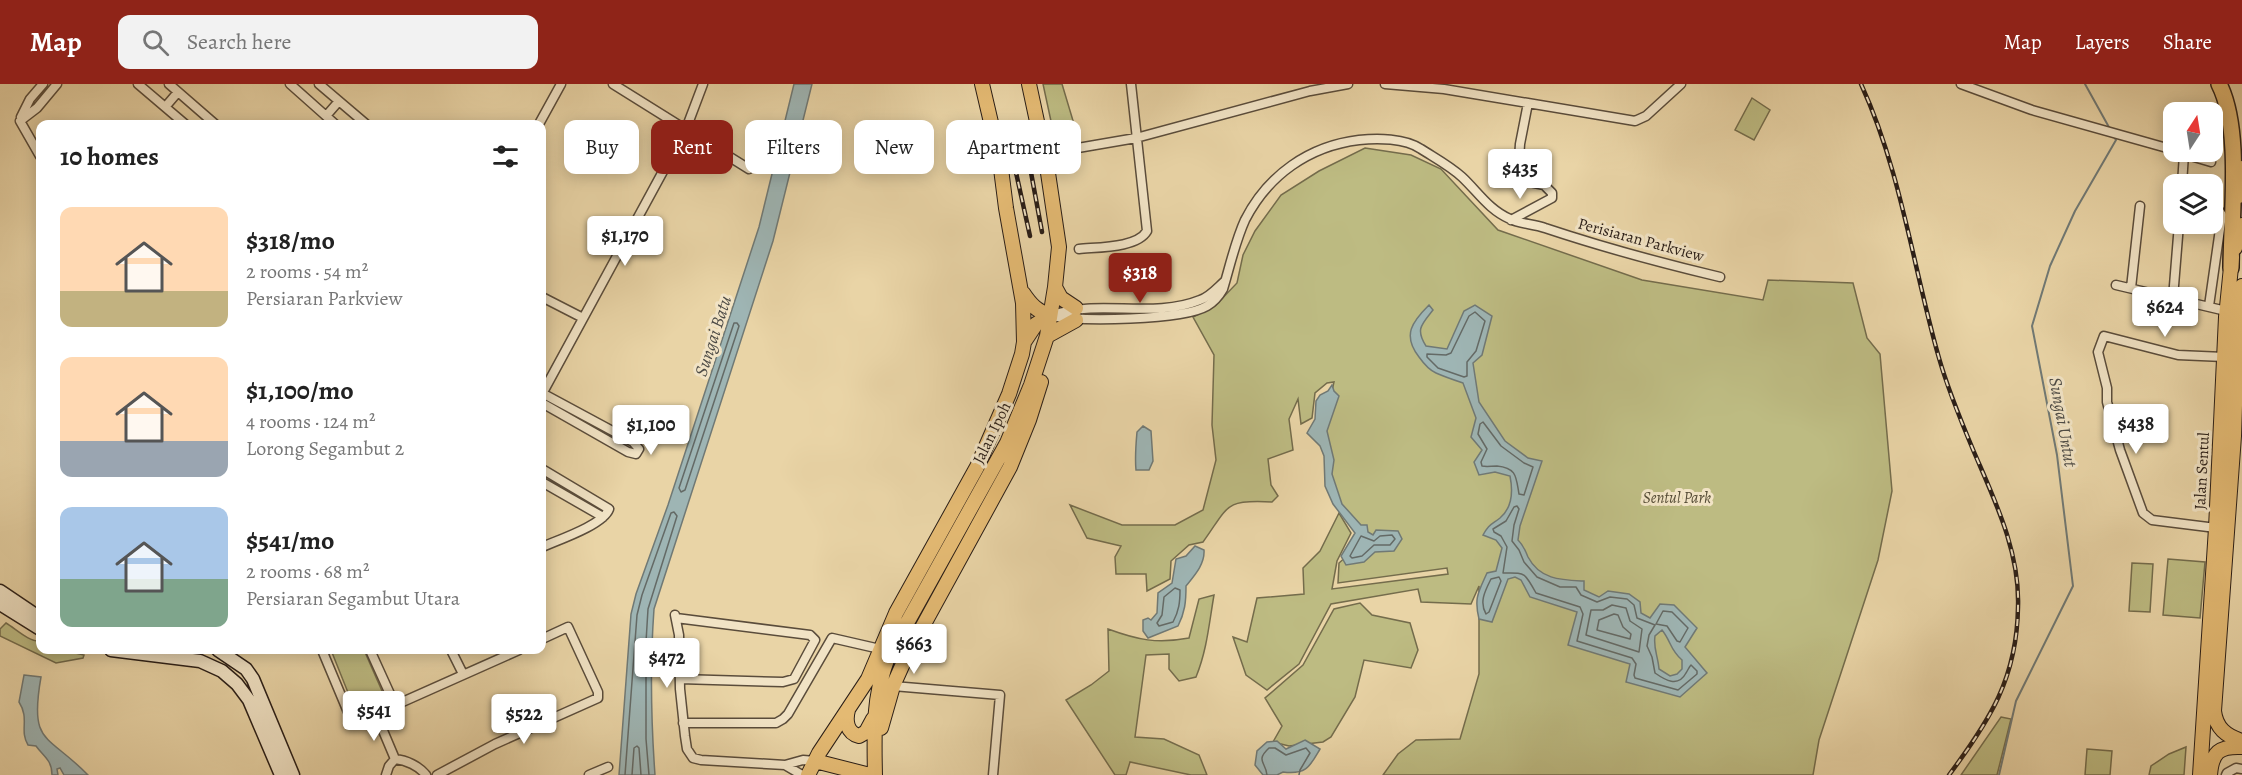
<!DOCTYPE html>
<meta charset="utf-8">
<style>
:root{--surface:#fff;--page:#f2f2f2;--text:#222;--muted:#767676;--accent:#8f2418}
body{margin:0;font-family:Alegreya,serif;background:var(--page);color:var(--text);height:100vh;display:flex;flex-direction:column;font-size:22px;white-space:nowrap}
*{box-sizing:border-box;margin:0}
p{font-size:20px;color:var(--muted)}
.icon{flex:none;width:33px;height:33px;fill:none;stroke:currentColor;stroke-width:2;stroke-linecap:round;stroke-linejoin:round}
.map{position:relative;flex:1;overflow:hidden}
.side{position:absolute;left:36px;top:36px;width:510px;height:534px;display:flex;flex-direction:column;background:var(--surface);border-radius:12px;box-shadow:0 3px 15px #0003}
.side>*{flex:none}
.top-card{position:absolute;left:564px;top:36px;width:570px;height:54px;display:flex;gap:12px}
.needle{width:39px;rotate:12deg}
.controls{position:absolute;left:2163px;top:18px;display:grid;gap:12px}
.controls a{display:grid;place-items:center;width:60px;height:60px;border-radius:12px;background:var(--surface);box-shadow:0 3px 15px #0003;font-size:30px}
.price{position:absolute;translate:-50% -51px;padding:0 14px;border-radius:6px;background:#fff;color:#222;font-size:20px;line-height:39px;filter:drop-shadow(0 2px 3px #0008)}
.price::after{content:'';position:absolute;left:50%;top:36px;width:18px;height:14px;margin-left:-9px;background:inherit;clip-path:polygon(0 0,100% 0,50% 100%)}
.price.current{background:var(--accent);color:#fff}
ul{padding:0;list-style:none}
li{display:flex;align-items:center;gap:18px;height:150px;padding:0 24px}
li span{display:grid;place-items:center;flex:none;width:168px;height:120px;border-radius:12px;color:#555}
li>.icon{margin-inline-start:auto}
span .icon{width:72px;height:72px;fill:#fffc;stroke-width:1}
li b{font-size:26px}
h2{display:flex;justify-content:space-between;align-items:center;height:72px;padding:0 24px;font-size:26px}
.pill{padding:0 21px;border-radius:12px;background:var(--surface);box-shadow:0 3px 15px #0003;font-size:21px;line-height:54px}
.pill.current{background:var(--accent);color:#fff}
header{display:flex;align-items:center;gap:36px;box-sizing:border-box;height:84px;padding:0 30px;background:var(--accent);color:#fff}
header strong{font-size:28px}
nav{display:flex;gap:33px;margin-inline-start:auto;font-size:21px}
.search{width:420px;height:54px;background:var(--page);display:flex;align-items:center;gap:15px;box-sizing:border-box;padding:0 21px;border-radius:12px;color:var(--muted);font-size:22px}
.map>svg:first-child{display:block}
.green{fill:#bdbb82;stroke:#746c4c;stroke-width:1.5}
.water{fill:#9eb5b4;stroke:#707975;stroke-width:1.5;fill-rule:evenodd}
.lines{fill:none;stroke-linecap:round;stroke-linejoin:round}
.shore{stroke:#646a66;stroke-width:1.5}
.stream{stroke:#707975;stroke-width:2}
.street-casing{stroke:#5a4c3b;stroke-width:11}
.secondary-casing{stroke:#2a1e17;stroke-width:15}
.primary-casing{stroke:#2a1e17;stroke-width:16}
.highway-casing{stroke:#2a1e17;stroke-width:18}
.street{stroke:#f1e3c5;stroke-width:8}
.secondary{stroke:#f1e3c5;stroke-width:12}
.primary{stroke:#e4ba73;stroke-width:14}
.highway{stroke:#e4ba73;stroke-width:15}
.rail-casing{stroke:#2a1e17;stroke-width:4.5}
.rail{stroke:#f1e3c5;stroke-width:2;stroke-dasharray:7;stroke-linecap:butt}
.labels{text-anchor:middle;dominant-baseline:central;stroke-width:6;stroke-linejoin:round;paint-order:stroke}
.street-label{font-size:16px;fill:#2a1e17;stroke:#f1e3c5}
.park-label{font-size:16px;font-style:italic;fill:#564d37;stroke:#f1e3c5}
.water-label{font-size:18px;font-style:italic;fill:#4d4b46;stroke:#f1e3c5}
</style>
<header>
<strong>Map</strong>
<div class="search"><svg class="icon" aria-label="search" viewBox="0 0 24 24"><circle cx="10" cy="10" r="6"/><path d="M15 15l6 6"/></svg>Search here</div>
<nav><a>Map</a><a>Layers</a><a>Share</a></nav>
</header>
<div class="map">
<svg width="2242" height="691" viewBox="0 0 2242 691">
<rect width="100%" height="100%" fill="#e9d4a6"/>
<filter id="stains"><feTurbulence type="fractalNoise" baseFrequency=".00333" numOctaves="4"/><feColorMatrix values="0 0 0 0 .2 0 0 0 0 .09 0 0 0 0 .02 0 0 0 .5 -.17"/></filter>
<radialGradient id="worn" r=".72"><stop offset=".6" stop-color="#630" stop-opacity="0"/><stop offset="1" stop-color="#630" stop-opacity=".3"/></radialGradient>
<path class="green" d="M1043,0h19l15,50 -9,4 -14,-3z
M1752,14l18,12 -16,30 -19,-10z
M1365,64l46,7 30,14 57,61 144,50 121,20 5,-20 85,3 14,55 13,16 12,137 -14,69 -59,180 -6,35h-430l15,-21 18,-14 44,-1 19,-65v-88l-8,18 -50,-2 -3,-13 -87,15 -32,60 -32,26 -21,-15 -13,-38 14,5 10,-44 47,-4 -1,-26 17,-17 19,-38 12,20 -14,28 -5,28 116,-15 -1,-6 -109,15 1,-20 28,-25 -30,-38 -14,-68 11,-50 -7,1 -12,10 -3,25 -11,6 -3,-25 -9,20 4,31 -25,9 3,26 7,11 -6,6c-48,-3 -43,4 -69,40l-14,3 -18,16 -1,18 -23,12 -1,-17h-30l-1,-17 6,-11 -34,-8 -17,-33 52,20h53l28,-15 13,-50 -4,-35 2,-70 -21,-38 23,-12 21,-22 6,-28 12,-24 26,-36 38,-24z
M2168,475l37,3 -5,56 -37,-3z
M2132,479l21,1 -3,48 -21,-1z
M1214,511c-5,29 -7,55 -18,82l-17,4 -10,-12v-15l-23,1 -11,82 29,2 35,16 8,20h-16l-61,-13 -4,13h-11l-49,-75 25,-15 18,-14 -1,-42c30,11 49,15 81,9l10,-39z
M1360,519l12,12 38,8 8,27 -7,18 -47,-8 -9,37 -24,40 -8,5 -34,4 -16,-4 9,-16 -17,-28 38,-33 31,-56z
M6,539c10,6 23,19 34,18v9h22l22,5 -1,3 -27,5 -56,-27v-7z
M331,566h33l22,50 -29,15z
M2001,633l10,2 -14,56h-36z
M2186,663l-2,28h-35l2,-9 18,-12z
M2087,665l25,2 -2,24h-25z"/>
<path class="water" d="M794,0h18l-39,157 -119,368c-4,55 -3,111 1,166h-36l12,-161 5,-20 32,-89 91,-278z
M1429,221l4,5c-11,14 -18,19 -7,36l21,3 17,-38 11,-6 17,11 -10,39 -9,8 6,39 26,39 23,17 14,3 -22,65 -2,14c6,6 7,10 10,17 12,23 34,23 56,24v9l15,7 9,-6 21,3 11,8 1,11 9,5 10,-14 14,1 23,23 -12,19 22,26 -27,24 -54,-15 4,-18 -62,-19 9,-33 -47,-15 -9,-17 -6,-3 -7,2 -16,43 -13,-3c-5,-21 -1,-26 8,-46l9,-2 6,-23 -6,-8 -13,-5c6,-11 8,-10 17,-17 13,-11 13,-27 10,-42l-15,-4 -16,3 -5,-13 8,-12 -11,-13 5,-19 -13,-35c-9,-3 -18,-6 -27,-10 -7,-3 -12,-9 -17,-16 -17,-22 -7,-35 10,-52zM1662,546c9,11 8,20 20,30v9l-5,5 -7,2 -11,-7c-1,-13 -6,-21 -4,-33z
M1332,301l2,6 5,5 -12,35 7,29 -2,14 10,30 19,21h6l1,7 5,3 3,-5 22,1 4,8 -8,12 -19,1 -11,10 -18,3 -5,-9 14,-23 -22,-29 -8,-18 -1,-30 -4,-10 -13,-13 8,-14 1,-18 4,-6 8,-4z
M1143,342l8,5 2,30 -4,9h-13c-1,-10 0,-27 1,-38z
M1195,462l9,4c1,14 -9,25 -18,36 0,16 -1,26 -8,40l-30,12 -5,-7v-11l5,-2 3,2 6,-7 1,-20 14,-10 4,-24 10,-3z
M24,591l17,2c-12,68 6,56 47,98h-24l-4,-7 -3,1 1,6h-6c0,-15 -8,-18 -16,-29l-8,-1c-9,-15 2,-26 -9,-43z
M1305,656l15,9c-10,17 -13,26 -37,23l-6,3h-14l-8,-10 2,-14 10,-9 10,-1 9,8z"/>
<g class="lines">
<path class="shore" d="M1475,228l10,9 -9,30 -9,11v14l-3,1 -26,-9 -11,-11v-3l19,1 5,-2 18,-37z
M734,239h3l2,3 -54,164 -4,2 -2,-4z
M1483,338l18,24 23,17 9,4 -9,28 -5,-1c-3,-17 -2,-26 -22,-28 -6,0 -10,1 -15,0l-1,-4 6,-13 -9,-15 2,-10z
M1514,423l3,-1 2,3 -5,16 -2,16 7,9 5,12 13,15 23,10h16l5,8 16,7 13,-5 17,2 7,6 3,13 18,7 -6,10 -2,11 5,11 3,16c10,7 23,15 31,0 2,-3 3,-6 5,-8l6,6v3l-19,16 -43,-12 -1,-3 2,-11 -4,-6 -55,-17 6,-27 -3,-7 -44,-14c-12,-22 -11,-20 -33,-20l4,-26 -6,-11 -7,-4 -1,-3 13,-8z
M1392,451l3,4 -5,6h-16l-12,11 -10,2 -2,-2 11,-20 13,5 6,-5z
M1499,493l2,4 -12,31 -3,2c-7,-12 -1,-23 5,-35z
M1175,504l5,2c0,12 -1,21 -7,32l-14,4 -2,-3 5,-8 2,-18z
M1612,521l14,3 4,13 12,8 -3,23 -53,-17 5,-25h12z
M1663,527l9,1 16,16 -8,14 -3,-1 -10,-15 -11,-2z
M1614,530l4,1 5,12 8,7 -1,5 -33,-9 2,-10z
M625,691l12,-160 5,-20 29,-82 3,-1 3,4 -29,93 -2,33v97l3,36
M632,691l2,-27 3,-2 2,2 2,27
M1267,691c-1,-13 -12,-14 2,-27h6l11,7 20,-7 4,5 -10,17 -1,5"/>
<path class="stream" d="M2085,0l25,45
M1999,691l17,-74 57,-115 -16,-131 -25,-129 18,-60 25,-55 41,-71 -2,-3"/>
<defs>
<path id="street" d="M138,0l47,40
M169,0l46,40
M290,0l45,40
M319,0l47,40
M613,0l136,85
M1385,0l59,5 191,32 11,-5 35,-32
M1961,0l71,26 142,40
M166,22l12,-14
M326,32l13,-15
M21,33l9,-18 13,-15
M20,37l17,-13 20,-24
M20,37l20,35
M539,40l22,-40
M2177,68l34,10
M1043,70l93,-16 174,-47 38,-7
M2182,100l2,-30
M1511,136l41,-22v-5l-8,-8 -24,-5 -2,-4 2,-32 8,-41
M1079,165c19,-2 58,-1 68,-18l-16,-147
M2116,201l110,26
M2131,204l9,-82
M542,213l41,21
M2173,214l6,-74
M2209,222l13,-91 -6,-9 -4,-1
M1052,231c47,-16 101,4 148,-15 10,-3 18,-13 25,-19
M1050,232c31,5 131,5 157,-10 7,-4 12,-10 16,-17 7,-23 12,-47 22,-69 23,-45 64,-74 114,-80 18,-2 46,-2 62,9 14,9 29,17 41,28 16,15 27,33 48,42 10,5 24,5 35,9 57,19 116,35 175,49
M542,310l144,-265 17,-45
M542,319l86,49 8,2 3,-5 -6,-7 -91,-49
M542,385l67,40c-6,16 -51,31 -67,38
M542,398l61,35
M2216,444l-64,-8 -9,-7 -23,-63 -13,-48v-14l-9,-36 6,-16 74,19 46,2
M675,531l4,20 1,54 5,47 2,13 6,9 8,2 84,5 17,10
M676,534l134,17 5,5 -21,39 -11,3 -103,-3
M322,566l31,74 166,-74
M370,566l25,55
M451,566l12,24
M893,602l107,9 -7,80
M376,630l19,45
M683,639h93l7,-4 5,-5 44,-76 48,11
M395,675c11,1 24,7 31,16
M785,681l18,-5 12,1
M386,691l3,-9 6,-7
M437,691l58,-31 103,-46v-6l-30,-65 -26,12
M589,691l19,-8
M2226,691l1,-2 9,-5 6,1"/>
<path id="secondary" d="M0,507l40,27
M0,520l40,25
M111,566l89,11 22,10 15,13 12,16 32,75
M218,566l28,19 7,10 40,96"/>
<path id="primary" d="M1000,77l43,-7
M2239,112l3,-28
M2235,164l7,-23
M1055,203l6,11 15,10
M1023,209c8,12 14,18 27,23
M2242,217l-4,13 -4,122 -20,275c2,17 12,25 28,30
M2238,225l4,-23
M1047,252l29,-16
M1024,258l12,-18 14,-8
M848,626c-3,11 -1,23 11,26l7,-4 7,-13
M881,644l12,-42 13,-29 104,-190 19,-47 12,-38
M815,677l55,14
M808,691l11,-22 49,-74 28,-66 81,-146 32,-73 13,-40 2,-12 -1,-39 -17,-95 -6,-47 -18,-77
M875,691c-1,-40 -2,-79 13,-118l119,-214 24,-58 16,-49 8,-49 4,-40 -11,-74 -19,-89
M2200,691l16,-247 10,-211 6,-60
M2210,691c2,-23 9,-29 32,-28"/>
<path id="highway" d="M2219,0c23,45 12,131 12,184"/>
</defs>
<use href="#street" class="street-casing"/>
<use href="#secondary" class="secondary-casing"/>
<use href="#primary" class="primary-casing"/>
<use href="#highway" class="highway-casing"/>
<use href="#street" class="street"/>
<use href="#secondary" class="secondary"/>
<use href="#primary" class="primary"/>
<use href="#highway" class="highway"/>
<defs>
<path id="rail" d="M1861,0c40,87 52,183 78,274 9,32 22,63 35,94 21,49 46,100 44,155 -1,71 -28,113 -69,168
M1030,83l12,65
M1015,84l15,68"/>
</defs>
<use href="#rail" class="rail-casing"/>
<use href="#rail" class="rail"/>
</g>
<g class="labels">
<g class="street-label">
<text transform="translate(1641 156) rotate(15)">Perisiaran Parkview</text>
<text transform="translate(992 349) rotate(-64)">Jalan Ipoh</text>
<text transform="translate(2202 387) rotate(-87)">Jalan Sentul</text>
</g>
<g class="park-label">
<text x="1677" y="414">Sentul Park</text>
</g>
<g class="water-label">
<text transform="translate(713 252) rotate(-72)">Sungai Batu</text>
<text transform="translate(2063 338) rotate(80)">Sungai Untut</text>
</g>
</g>
<rect width="100%" height="100%" filter="url(#stains)"/>
<rect width="100%" height="100%" fill="url(#worn)"/>
</svg>
<div class="controls">
<a><svg class="needle" viewBox="-14 -14 28 28"><path d="M0-13l5 13h-10z" fill="#e53935"/><path d="M0 13l5-13h-10z" fill="#767676"/></svg></a>
<a><svg class="icon" aria-label="layers" viewBox="0 0 24 24"><path d="M12 4l9 5-9 5-9-5zM3 14l9 5 9-5"/></svg></a>
</div>
<b class="price" style="left:1520px;top:116px">$435</b>
<b class="price" style="left:625px;top:183px">$1,170</b>
<b class="price current" style="left:1140px;top:220px">$318</b>
<b class="price" style="left:2165px;top:254px">$624</b>
<b class="price" style="left:2136px;top:371px">$438</b>
<b class="price" style="left:651px;top:372px">$1,100</b>
<b class="price" style="left:914px;top:591px">$663</b>
<b class="price" style="left:667px;top:605px">$472</b>
<b class="price" style="left:374px;top:658px">$541</b>
<b class="price" style="left:524px;top:661px">$522</b>
<div class="top-card">
<a class="pill">Buy</a>
<a class="pill current">Rent</a>
<a class="pill">Filters</a>
<a class="pill">New</a>
<a class="pill">Apartment</a>
</div>
<section class="side">
<h2>10 homes<svg class="icon" aria-label="filters" viewBox="0 0 24 24"><path d="M4 7h16M4 17h16"/><circle cx="9" cy="7" r="2"/><circle cx="15" cy="17" r="2"/></svg></h2>
<ul>
<li><span style="background:linear-gradient(#ffd9b3 70%,#c2b280 0)"><svg class="icon" aria-label="home" viewBox="0 0 24 24"><path d="M3 11l9-7 9 7M6 9v11h12V9"/></svg></span><div><b>$318/mo</b><p>2 rooms · 54 m²</p><p>Persiaran Parkview</p></div></li>
<li><span style="background:linear-gradient(#ffd9b3 70%,#9aa5b1 0)"><svg class="icon" aria-label="home" viewBox="0 0 24 24"><path d="M3 11l9-7 9 7M6 9v11h12V9"/></svg></span><div><b>$1,100/mo</b><p>4 rooms · 124 m²</p><p>Lorong Segambut 2</p></div></li>
<li><span style="background:linear-gradient(#a9c7e8 60%,#7fa58c 0)"><svg class="icon" aria-label="home" viewBox="0 0 24 24"><path d="M3 11l9-7 9 7M6 9v11h12V9"/></svg></span><div><b>$541/mo</b><p>2 rooms · 68 m²</p><p>Persiaran Segambut Utara</p></div></li>
</ul>
</section>
</div>
